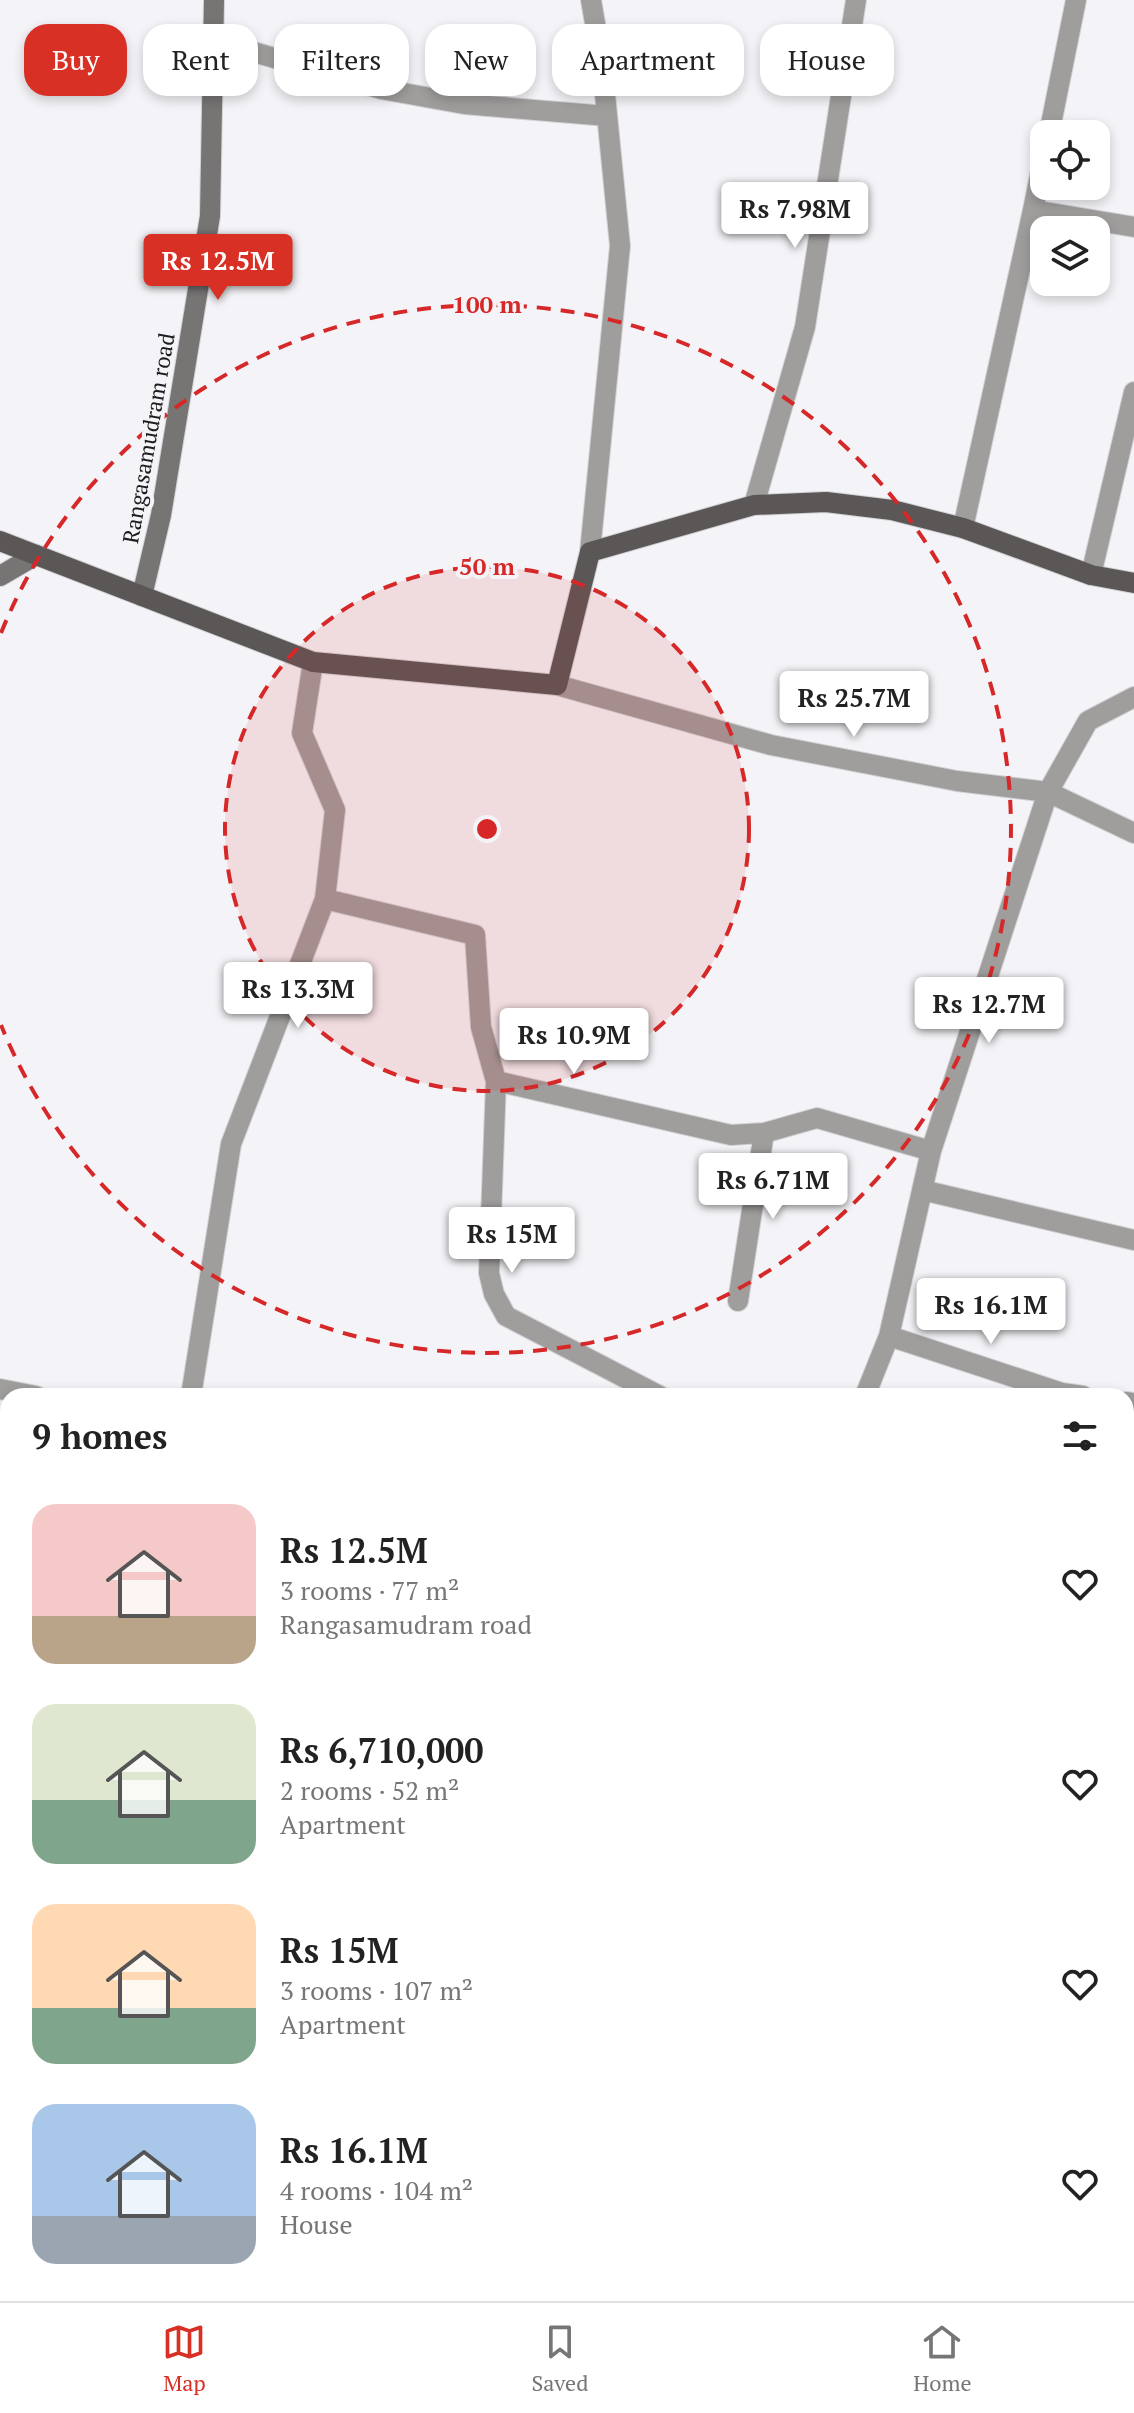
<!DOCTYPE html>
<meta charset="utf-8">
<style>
:root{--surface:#fff;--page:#f2f2f2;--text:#222;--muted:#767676;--line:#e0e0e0;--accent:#d93025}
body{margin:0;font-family:"PT Serif",serif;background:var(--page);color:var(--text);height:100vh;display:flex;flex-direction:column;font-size:30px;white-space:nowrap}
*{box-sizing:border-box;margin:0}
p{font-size:26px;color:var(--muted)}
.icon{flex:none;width:44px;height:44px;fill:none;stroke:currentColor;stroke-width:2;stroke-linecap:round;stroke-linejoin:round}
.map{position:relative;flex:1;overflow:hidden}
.side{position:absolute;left:0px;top:1388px;width:1134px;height:914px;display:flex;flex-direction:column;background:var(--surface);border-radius:24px 24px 0 0;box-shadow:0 4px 12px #0003}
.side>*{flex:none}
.hud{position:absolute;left:24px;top:24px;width:1086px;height:72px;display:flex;gap:16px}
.controls{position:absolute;left:1030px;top:120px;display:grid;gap:16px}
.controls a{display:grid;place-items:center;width:80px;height:80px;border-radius:16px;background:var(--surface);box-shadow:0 4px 12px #0003;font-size:40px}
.price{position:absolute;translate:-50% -68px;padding:0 18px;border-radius:8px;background:#fff;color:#222;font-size:26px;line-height:52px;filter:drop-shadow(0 2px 4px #0008)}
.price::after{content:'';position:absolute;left:50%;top:48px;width:24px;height:18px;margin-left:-12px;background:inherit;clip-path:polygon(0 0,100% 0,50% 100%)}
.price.on{background:var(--accent);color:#fff}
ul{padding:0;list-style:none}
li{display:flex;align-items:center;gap:24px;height:200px;padding:0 32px}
li span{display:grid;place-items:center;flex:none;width:224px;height:160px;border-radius:24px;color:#555}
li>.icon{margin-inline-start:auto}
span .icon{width:96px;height:96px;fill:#fffc;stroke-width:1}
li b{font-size:34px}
h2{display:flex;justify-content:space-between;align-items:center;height:96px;padding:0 32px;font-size:34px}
.chip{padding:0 28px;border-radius:24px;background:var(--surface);box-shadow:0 4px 12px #0003;font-size:28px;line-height:72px}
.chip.on{background:var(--accent);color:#fff}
.tab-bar{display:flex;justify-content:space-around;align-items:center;height:112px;border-top:2px solid var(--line);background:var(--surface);font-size:22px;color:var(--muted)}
.tab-bar a{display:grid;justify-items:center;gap:4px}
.tab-bar .on{color:var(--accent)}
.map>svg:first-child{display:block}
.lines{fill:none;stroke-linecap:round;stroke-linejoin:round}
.street-casing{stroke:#d2d2d5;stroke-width:22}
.secondary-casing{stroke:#d2d2d5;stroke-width:22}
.primary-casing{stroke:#d2d2d5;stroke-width:22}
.street{stroke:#a09d9d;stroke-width:20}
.secondary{stroke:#777474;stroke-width:20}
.primary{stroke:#5b5757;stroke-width:20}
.ring{fill:none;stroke:#d62828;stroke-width:4;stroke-dasharray:14 10}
.labels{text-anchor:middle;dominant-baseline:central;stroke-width:8;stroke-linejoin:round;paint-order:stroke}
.street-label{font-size:22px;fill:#1d1d1f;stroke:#f4f4f8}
.centre{fill:#d62828;stroke:#f4f4f8;stroke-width:4}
.ring-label{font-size:24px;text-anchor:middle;font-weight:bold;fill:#d62828;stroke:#f4f4f8;stroke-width:8;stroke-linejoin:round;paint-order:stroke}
</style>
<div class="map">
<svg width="1134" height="2301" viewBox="0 0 1134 2301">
<rect width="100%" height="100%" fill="#f4f4f8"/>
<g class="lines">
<defs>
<path id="street" d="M216,41l165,48 83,15 143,12
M1049,134l27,-134
M1044,156l-11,54 101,17
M754,505l51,-178 51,-327
M963,528l70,-318
M590,552l30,-306 -18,-182 -11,-64
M1091,575l43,-183
M557,685l214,60 186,36 91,11 86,41
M325,899l150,36 6,92 15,54 235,54 33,-2 53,-15 114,33
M496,1081l-7,192 5,21 12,22 154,80
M922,1190l212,50
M738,1301l26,-168
M889,1336l173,57 21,3
M0,1389l36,7
M191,1396l40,-252 94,-245 10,-89 -33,-77 11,-71
M865,1396l24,-60 42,-185 117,-359 40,-71 46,-24
M1126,1402l8,1
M1126,1588l8,2
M1126,1846l8,3
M0,1943l8,-26
M1126,2056l8,2
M0,2144l8,2
M1126,2161l8,-27
M700,2294l21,7
M1085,2301l2,-7"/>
<path id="secondary" d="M0,576l36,-21
M142,596l19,-81 49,-299 4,-216"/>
<path id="primary" d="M0,541l313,121 244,23 33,-133 164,-47 72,-3 66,8 71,18 128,47 43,8"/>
</defs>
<use href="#street" class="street-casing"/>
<use href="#secondary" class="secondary-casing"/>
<use href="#primary" class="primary-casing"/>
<use href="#street" class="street"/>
<use href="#secondary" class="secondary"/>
<use href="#primary" class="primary"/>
</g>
<circle cx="487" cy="829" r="262" fill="#d62828" fill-opacity=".12"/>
<g class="ring">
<circle cx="487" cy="829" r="262"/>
<path d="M1 633A524 524 0 1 1 1 1025"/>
</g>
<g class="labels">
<g class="street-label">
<text transform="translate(148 438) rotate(-80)">Rangasamudram road</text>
</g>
</g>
<circle cx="487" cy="829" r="12" class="centre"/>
<g class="ring-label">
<text x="487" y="313">100 m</text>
<text x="487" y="575">50 m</text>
</g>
</svg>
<div class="controls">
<a><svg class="icon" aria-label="locate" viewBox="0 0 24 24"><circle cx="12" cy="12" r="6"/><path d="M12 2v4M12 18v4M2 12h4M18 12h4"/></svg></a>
<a><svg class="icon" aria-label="layers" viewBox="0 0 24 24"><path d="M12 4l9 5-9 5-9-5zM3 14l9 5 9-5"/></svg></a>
</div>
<b class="price" style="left:795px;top:250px">Rs 7.98M</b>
<b class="price on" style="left:218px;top:302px">Rs 12.5M</b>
<b class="price" style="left:854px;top:739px">Rs 25.7M</b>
<b class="price" style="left:298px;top:1030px">Rs 13.3M</b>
<b class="price" style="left:989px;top:1045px">Rs 12.7M</b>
<b class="price" style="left:574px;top:1076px">Rs 10.9M</b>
<b class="price" style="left:773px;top:1221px">Rs 6.71M</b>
<b class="price" style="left:512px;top:1275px">Rs 15M</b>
<b class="price" style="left:991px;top:1346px">Rs 16.1M</b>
<div class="hud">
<a class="chip on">Buy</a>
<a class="chip">Rent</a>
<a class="chip">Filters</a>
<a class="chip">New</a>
<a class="chip">Apartment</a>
<a class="chip">House</a>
</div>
<section class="side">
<h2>9 homes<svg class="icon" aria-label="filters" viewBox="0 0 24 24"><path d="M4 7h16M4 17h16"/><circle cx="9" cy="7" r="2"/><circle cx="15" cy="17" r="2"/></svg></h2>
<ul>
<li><span style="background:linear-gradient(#f6c9c9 70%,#b9a48a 0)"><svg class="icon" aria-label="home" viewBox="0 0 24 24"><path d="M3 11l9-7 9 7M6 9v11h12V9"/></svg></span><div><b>Rs 12.5M</b><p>3 rooms · 77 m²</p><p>Rangasamudram road</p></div><svg class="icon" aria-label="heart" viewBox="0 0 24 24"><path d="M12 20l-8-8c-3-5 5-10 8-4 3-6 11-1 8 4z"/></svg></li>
<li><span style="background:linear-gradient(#dfe7d0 60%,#7fa58c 0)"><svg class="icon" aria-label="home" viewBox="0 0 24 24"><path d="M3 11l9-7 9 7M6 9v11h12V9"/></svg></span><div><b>Rs 6,710,000</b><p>2 rooms · 52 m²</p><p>Apartment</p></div><svg class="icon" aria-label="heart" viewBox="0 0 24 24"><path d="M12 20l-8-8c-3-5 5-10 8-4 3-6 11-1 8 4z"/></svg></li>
<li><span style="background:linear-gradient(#ffd9b3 65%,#7fa58c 0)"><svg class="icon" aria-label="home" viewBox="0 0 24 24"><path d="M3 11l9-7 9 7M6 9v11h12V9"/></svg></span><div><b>Rs 15M</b><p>3 rooms · 107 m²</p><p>Apartment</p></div><svg class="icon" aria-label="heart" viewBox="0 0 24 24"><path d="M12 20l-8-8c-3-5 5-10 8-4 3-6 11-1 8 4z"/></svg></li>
<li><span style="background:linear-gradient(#a9c7e8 70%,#9aa5b1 0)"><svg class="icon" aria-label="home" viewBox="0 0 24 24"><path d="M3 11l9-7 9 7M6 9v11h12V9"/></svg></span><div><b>Rs 16.1M</b><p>4 rooms · 104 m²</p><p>House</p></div><svg class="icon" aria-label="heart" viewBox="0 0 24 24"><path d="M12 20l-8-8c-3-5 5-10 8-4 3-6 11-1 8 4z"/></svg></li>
</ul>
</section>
</div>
<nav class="tab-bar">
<a class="on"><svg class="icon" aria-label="map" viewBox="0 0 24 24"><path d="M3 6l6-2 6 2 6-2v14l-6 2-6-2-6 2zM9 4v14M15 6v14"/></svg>Map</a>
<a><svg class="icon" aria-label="saved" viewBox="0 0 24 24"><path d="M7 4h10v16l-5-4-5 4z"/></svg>Saved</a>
<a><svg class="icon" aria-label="home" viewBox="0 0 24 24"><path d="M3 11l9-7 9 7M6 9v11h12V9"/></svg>Home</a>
</nav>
